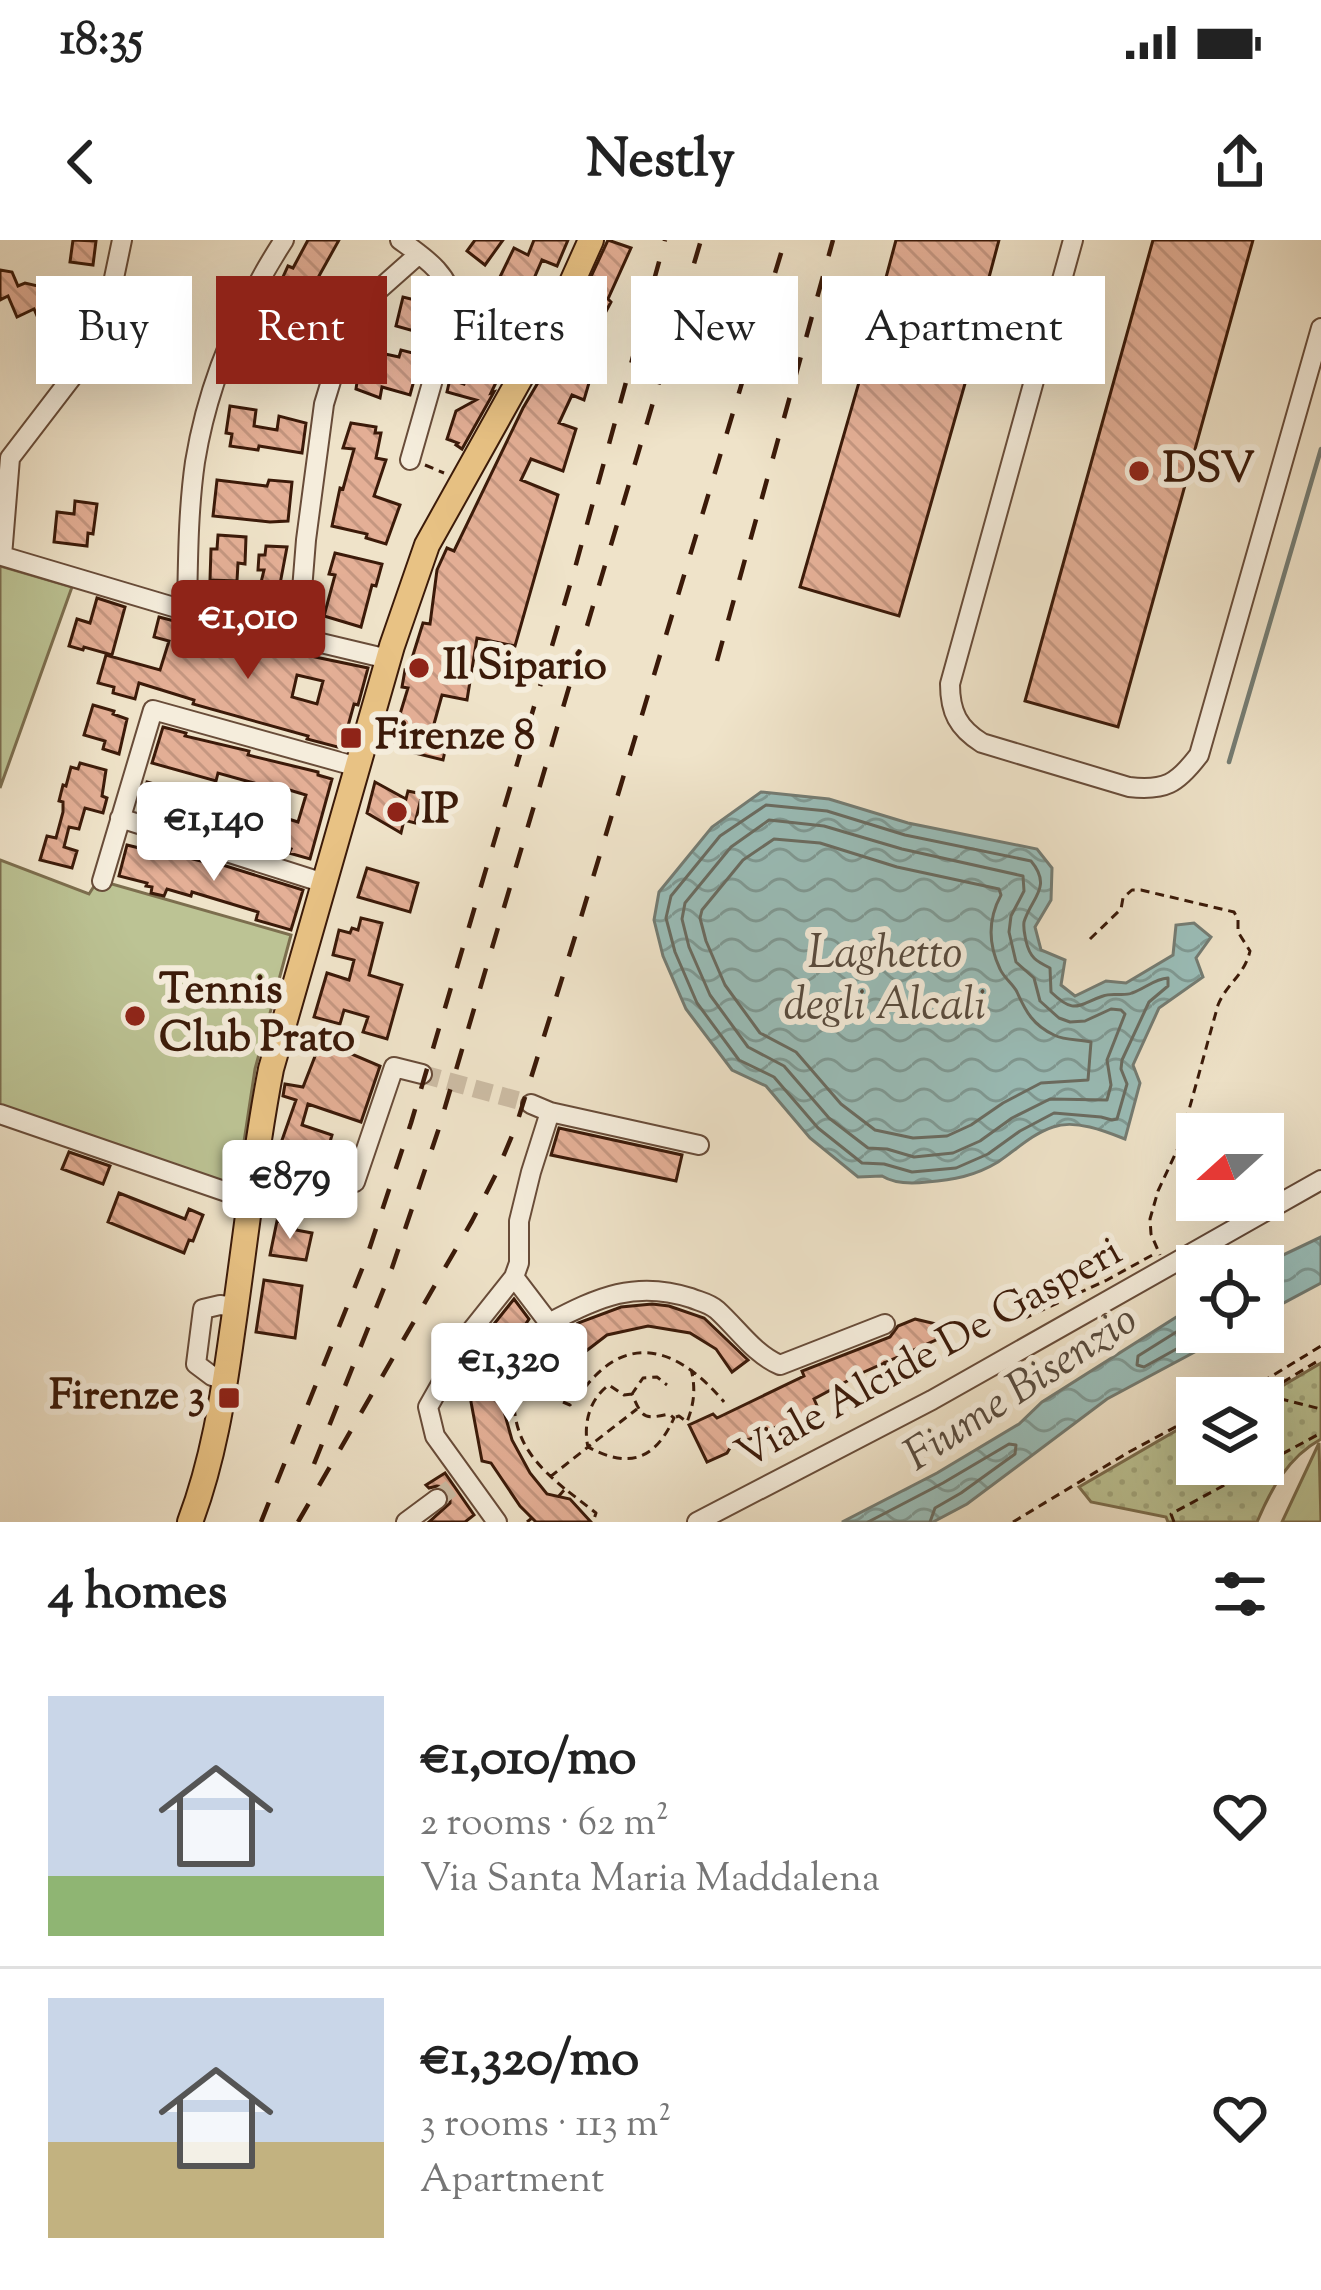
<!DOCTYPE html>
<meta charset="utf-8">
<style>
:root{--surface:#fff;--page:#f2f2f2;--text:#222;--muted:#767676;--line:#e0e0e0;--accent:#8f2418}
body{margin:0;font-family:"Sorts Mill Goudy",serif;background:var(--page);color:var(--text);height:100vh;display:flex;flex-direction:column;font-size:45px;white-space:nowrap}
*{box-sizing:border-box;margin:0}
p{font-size:39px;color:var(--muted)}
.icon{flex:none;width:66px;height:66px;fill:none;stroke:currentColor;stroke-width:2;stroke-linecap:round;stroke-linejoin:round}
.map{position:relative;height:1282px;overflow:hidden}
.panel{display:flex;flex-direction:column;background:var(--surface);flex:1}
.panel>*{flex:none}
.hud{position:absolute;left:36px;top:36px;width:1251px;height:108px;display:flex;gap:24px}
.needle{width:78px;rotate:249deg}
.tools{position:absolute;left:1176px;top:873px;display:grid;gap:24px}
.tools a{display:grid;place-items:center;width:108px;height:108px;border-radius:0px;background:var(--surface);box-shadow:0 12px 48px #0002;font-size:60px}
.price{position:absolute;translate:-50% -102px;padding:0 27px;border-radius:12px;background:#fff;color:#222;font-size:39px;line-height:78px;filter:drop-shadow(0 3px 6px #0008)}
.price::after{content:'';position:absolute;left:50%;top:72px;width:36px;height:27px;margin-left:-18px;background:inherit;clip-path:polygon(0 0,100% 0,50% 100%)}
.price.current{background:var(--accent);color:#fff}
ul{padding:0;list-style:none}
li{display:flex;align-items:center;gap:36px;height:300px;padding:0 48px}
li+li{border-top:3px solid var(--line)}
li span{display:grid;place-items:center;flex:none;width:336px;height:240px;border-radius:0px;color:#555}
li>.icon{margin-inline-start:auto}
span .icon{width:144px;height:144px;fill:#fffc;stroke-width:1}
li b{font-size:51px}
h2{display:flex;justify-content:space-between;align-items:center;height:144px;padding:0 48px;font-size:51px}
.chip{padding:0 42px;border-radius:0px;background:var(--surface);box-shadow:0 12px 48px #0002;font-size:42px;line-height:108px}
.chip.current{background:var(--accent);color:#fff}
.status{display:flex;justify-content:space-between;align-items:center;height:84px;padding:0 60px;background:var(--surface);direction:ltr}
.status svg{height:33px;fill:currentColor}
header{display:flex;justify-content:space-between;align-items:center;height:156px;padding:0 48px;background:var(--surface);font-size:54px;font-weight:800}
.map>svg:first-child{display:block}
.green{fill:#bcc394;stroke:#7c6e4e;stroke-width:3}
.park{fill:url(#park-dots);stroke:#7c6e4e;stroke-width:3}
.water{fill:url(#water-waves);stroke:#747c73;stroke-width:3}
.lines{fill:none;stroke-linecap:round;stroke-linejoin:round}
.shore{stroke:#6a6c61;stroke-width:3}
.stream{stroke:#747c73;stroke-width:4.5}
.building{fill:url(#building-back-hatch);stroke:#3b1a09;stroke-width:3;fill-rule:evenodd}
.minor-tunnel{stroke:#cbbba3;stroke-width:18;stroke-dasharray:18 9;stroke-linecap:butt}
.minor-casing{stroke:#684c39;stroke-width:22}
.major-casing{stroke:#3b1a09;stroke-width:28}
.path{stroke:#3b1a09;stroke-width:3;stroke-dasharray:9 6;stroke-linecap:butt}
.minor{stroke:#f5eddc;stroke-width:18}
.major{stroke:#e8c284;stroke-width:24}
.rail{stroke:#3b1a09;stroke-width:4.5;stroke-dasharray:21 21;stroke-linecap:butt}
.poi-dot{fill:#8f2418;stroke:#f5eddc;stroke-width:4.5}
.labels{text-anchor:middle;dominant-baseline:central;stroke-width:12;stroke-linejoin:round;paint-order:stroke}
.poi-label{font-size:42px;font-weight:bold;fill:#3b1a09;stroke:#f5eddc;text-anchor:start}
.street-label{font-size:42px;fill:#3b1a09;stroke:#f5eddc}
.water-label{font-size:45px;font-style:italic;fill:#584b3e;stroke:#f5eddc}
</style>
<div class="status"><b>18:35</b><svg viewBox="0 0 49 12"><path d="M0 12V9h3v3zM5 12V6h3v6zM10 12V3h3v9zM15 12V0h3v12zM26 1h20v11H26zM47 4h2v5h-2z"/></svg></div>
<header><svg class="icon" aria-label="back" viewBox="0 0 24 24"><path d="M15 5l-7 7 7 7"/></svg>Nestly<svg class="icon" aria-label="share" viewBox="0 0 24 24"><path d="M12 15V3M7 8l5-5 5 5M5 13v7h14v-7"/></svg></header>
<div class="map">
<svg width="1321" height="1282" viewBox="0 0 1321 1282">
<defs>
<pattern id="park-dots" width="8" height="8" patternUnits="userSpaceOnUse" patternTransform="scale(3)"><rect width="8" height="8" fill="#bcc394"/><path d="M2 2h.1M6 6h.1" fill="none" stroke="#a2a77e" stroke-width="1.8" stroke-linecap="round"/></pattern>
<pattern id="water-waves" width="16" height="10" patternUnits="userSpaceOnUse" patternTransform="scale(3)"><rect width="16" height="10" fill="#9abeb9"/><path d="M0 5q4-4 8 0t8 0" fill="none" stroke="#7f9a95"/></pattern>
<pattern id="building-back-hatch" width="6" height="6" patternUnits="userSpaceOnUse" patternTransform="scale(3)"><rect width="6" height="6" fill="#e4af96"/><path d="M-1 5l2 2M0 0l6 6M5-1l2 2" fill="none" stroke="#c49680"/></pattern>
</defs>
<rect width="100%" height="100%" fill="#efe3c9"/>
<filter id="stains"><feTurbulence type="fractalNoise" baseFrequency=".00167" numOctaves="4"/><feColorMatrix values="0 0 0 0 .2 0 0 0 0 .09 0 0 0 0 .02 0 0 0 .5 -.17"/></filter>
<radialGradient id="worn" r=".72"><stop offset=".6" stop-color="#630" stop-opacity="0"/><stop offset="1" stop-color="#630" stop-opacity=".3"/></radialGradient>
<path class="green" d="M0,326l72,21 -72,201z
M0,620l89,34 9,-14 193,55 -36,134 -18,119 -237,-77z
M1319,1203l2,79h-39z"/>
<path class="park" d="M1321,1123v76c-33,18 -50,50 -64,83h-89l-2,-5 -75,-15 -12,-15 100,-58 18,-5v40h66l-1,-66z"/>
<path class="water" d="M761,552l68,7 79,24 129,26 15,19 -1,32 -16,27 6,23 24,10 -4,25 14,11 31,-15 20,2 47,-28 3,-30 18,-2 17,14 -15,21 7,19 -44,31 -26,57 7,18 -15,56c-20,-8 -50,-20 -72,-12 -21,7 -37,23 -55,35 -23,14 -45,18 -71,20 -16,2 -32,2 -45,-6l-24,1 -48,-39 -44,-52 -34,-16 -46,-61 -23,-53 -9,-36 5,-28 53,-65z
M1321,997v46l-58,31v-48h-3z
M1197,1064v28h35l-125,67 -140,105 -34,18h-91l95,-49 82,-49 23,-22z"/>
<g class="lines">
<path class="shore" d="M766,565l61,6 78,24 126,26c22,26 0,37 -7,61 -1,7 1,13 2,19 4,17 10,20 24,27l1,24c24,23 26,13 52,4 10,-4 20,1 29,-3 14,-5 22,-14 36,-15v8l-19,16 -27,58 -1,9 6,15 -10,35 -5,1 -11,-3 -47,-4 -34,18 -32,23 -32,14 -44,4 -28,-8 -22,-1 -44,-35 -44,-51 -35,-17 -42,-57 -22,-51 -9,-34 5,-22 49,-60z
M769,580l55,6 78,23 121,27 1,15 -13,25 -2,16 7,30 18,16 6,23 19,17 11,4 15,-1 26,-12 10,1 4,4 -18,46 4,25 -4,15 -57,-1 -38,19 -32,23 -27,12 -39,4 -27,-8 -19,-1 -39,-30 -45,-52 -36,-19 -38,-52 -21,-48 -7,-28 3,-16 46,-56z
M774,599l46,4 77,24 102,22 2,6c-13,24 -13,49 -1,74 4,9 13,15 17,23 9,20 16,33 37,43 12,6 25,4 37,7l-3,38 -47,3 -38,20 -32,22 -24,11 -34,2 -38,-8 -34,-26 -45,-52 -36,-19 -35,-48 -19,-44 -6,-23 2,-8 41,-50z
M1197,1079l-59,37 -1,9 7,2 63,-35
M868,1282l75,-39 66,-39 7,1 -1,9 -54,39 -26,15 -5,14"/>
<path class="stream" d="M1229,522l92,-313"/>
</g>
<path class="building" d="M73,0l23,1 -3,24 -23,-3z
M308,0h31l-20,36 27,15 -18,33 -21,-12 3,-4 -33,-18 11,-24 5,2z
M475,0h28l-18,25 -18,-14z
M534,0h34l-11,26 -15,-6 -34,79 -11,-5 -5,16 -24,-5 9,-29 11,3 20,-31 -11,-5 17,-35 14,7z
M608,0l23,8 -23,51 3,3 -35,66 15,8 -7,24 -12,-5 -13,28 17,6 -13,42 -32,-12 -10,21 37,15 -43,151 -38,-8 -10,62 -25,-5 -8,29 20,9 -4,15 -4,-1 -3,13 -53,-13 18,-59 -6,-1 3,-17 3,1 15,-48 7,1 7,-54 10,-22 7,3 69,-143 49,-83 -3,-1z
M896,0h103l-27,101 -96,-26z
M1153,0h100l-135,487 -93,-26z
M0,30l12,2 6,14 7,-3 26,6 9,19 -22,10 -4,-9 -17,8 -9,-21 -8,4z
M417,56l14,5 -6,33 -29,-8 7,-29 12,3z
M259,84l57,20 -2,5 5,2 -5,14 3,7 -15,8 -4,-7 -51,-19z
M870,104l98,29 -69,243 -99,-29z
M362,109l37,8 2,-7 20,5 -11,40 -28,-8 -2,11 -24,-9z
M474,122l26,12 -9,19 3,-1 -32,57 -6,-4 2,-2 -11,-4 9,-28 20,-11 -29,-8 3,-13 14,5z
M230,166l26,4 -2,16 23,4 2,-14 27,7 -4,30 -43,-7 -1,4 -28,-4 2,-12 -6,-1z
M351,183l25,4 -1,6h6l-5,25 10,2 -12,36 26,9 -14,39 -20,-6 1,-4 -35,-8 8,-38 3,1 11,-40 -11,-1z
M217,240l50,6 2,-6 23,2 -4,39 -18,1 -57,-6z
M75,261l22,3 -4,30 -5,-1 -1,13 -33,-4 3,-30 17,2z
M218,295l28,2 -1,27 -7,-1 -1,18 -27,-1 1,-31h6z
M266,306l21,1 -10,53 -19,-5 6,-25h-6l1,-15h6z
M335,313l47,11 -6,22 -4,-1 -11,42 -37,-11 11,-41 -6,-1z
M97,358l28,9 -13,48 -28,-8 -1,3 -14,-4 8,-27 13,4z
M159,377l137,36 72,15 -10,37 -4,-1 -6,22 4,1 -7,22 -38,-10 1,-3 -115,-32 1,-4 -55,-17 -4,16 -22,-6 1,-6 -16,-4 8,-28 54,15 9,-29 -15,-4zM297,435l26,6 -6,23 -25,-7z
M93,465l21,6 -1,3 14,5 -8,35 -16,-5 2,-8 -21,-6z
M163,487l23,6 -1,3 64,15 -1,4 70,17v3l14,4 -22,80 -21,-6 2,-4 -52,-16 -1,5 -30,-7 11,-38 37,11 5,-19 -43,-12 -2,8 -64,-18zM286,549l20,6 -8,27 -19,-6z
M80,523l26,7 -4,26 5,2 -4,15 -18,-5 -6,21 -10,-2 -5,20 13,4 -5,17 -32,-8 7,-24 9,2 7,-26v-10l-4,-1 4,-16 3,1 5,-19 7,2z
M147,542l21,6 -4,12 7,2 -4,13 -28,-5z
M375,542l31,17 2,-8 14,3 -7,29 -11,-3 -3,13 -34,-20z
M127,605l53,13 1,-2 28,7 1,-2 93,29 -12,40 -35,-10 2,-8 -66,-20 -1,4 -24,-7 -3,7 -13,-3 1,-6 -6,-1 1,-3 -28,-7z
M367,628l51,15 -8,29 -52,-15z
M361,678l21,5 -13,52 33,10 -15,54 -24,-7 5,-15 -24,-7 -4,14 -26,-7 13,-44 22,7 5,-20 -21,-5 6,-25 11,3 2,-5 6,2z
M321,801l59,25 -19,56 -53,-18 -6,21 30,10 -2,7 5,1 -5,16 -49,-16 15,-43 -13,-4 2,-12 18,3z
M559,888l123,27 -6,26 -125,-26z
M69,912l41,14 -7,18 -41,-15z
M278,934l45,13 -3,20 -45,-6z
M119,953l66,26 4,-10 14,6 -10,26 -4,-1 -5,13 -76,-31z
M277,981l19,4v5l16,3 -6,27 -36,-5z
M264,1040l38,6 -7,52 -39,-6z
M514,1059l15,20 -28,42 1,43 10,36 18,33 17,21 23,5 21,23h-55l-16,-16 -29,-43 -9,-2 -11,-59 1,-42 10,-21z
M652,1064l17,2 35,12 44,42 -16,12 -16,-23 -26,-16 -42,-7 -41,9 -30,23 -16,31 -24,-15 17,-33 24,-18 43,-16z
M915,1079l21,5 2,15 -74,33 -50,27 4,9 -88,40 -3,5 -20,9 -18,-37 24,-11 4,4 87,-42 -2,-5 88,-34 8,-11z
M445,1233l29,42 -9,7h-36l21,-19v-7l-7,-9 -6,-1 -8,2 -3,-3z"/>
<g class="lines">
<path class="minor-tunnel" d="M422,834l109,30
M437,1259l17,-13"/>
<defs>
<path id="minor" d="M122,0l-16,76 -24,48 -72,94 -8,98 185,55 201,48
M400,0c25,18 49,33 54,66l-44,154
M1073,0l-123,444c0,28 8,44 32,59l147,44c36,4 48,-3 70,-32l122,-427
M187,371c1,-50 1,-100 8,-149 13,-80 45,-154 89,-222
M298,400l8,-100 18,-136 25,-82 17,-21 53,-47
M120,578l204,65
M102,641l51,-171 205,57
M531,864l19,8 149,33
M0,874l250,86
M256,913l99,29 39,-115 28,7
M514,1037l35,46c49,-26 87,-43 142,-25 10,4 18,5 26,12 21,19 37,44 63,55l105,-41
M225,1140l-13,-4 -16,-12 7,-55 17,-4 16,2
M406,1282l31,-23
M497,1282l-62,-86 -7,-29 43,-76 43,-54 5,-14v-42l12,-49 19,-60
M697,1282l235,-122 389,-220"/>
<path id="major" d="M190,1282c23,-61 33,-124 42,-189 13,-88 22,-177 39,-264l121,-423 35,-101 138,-247 26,-58"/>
</defs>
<use href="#minor" class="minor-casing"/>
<use href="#major" class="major-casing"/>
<path class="path" d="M540,63l9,-18
M425,225l19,8
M1090,699l31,-30 2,-11 9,-8h9l93,22 4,7v13l12,19c-6,25 -23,32 -32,54l-39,141 -21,45 -8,28 1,15 9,21
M1023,1079l84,-39 49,-27
M515,1137c-6,53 10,79 50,112
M632,1154l-8,1 -15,-10c-20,14 -26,40 -21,62l49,-38
M1265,1155l56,14
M1236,1158l85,-52
M1257,1158l64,-39
M563,1162l7,3c9,-9 16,-20 25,-29 46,-47 95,-15 129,26
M676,1177l3,-1 8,6c7,-18 9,-33 4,-53
M550,1237l38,-30c41,22 67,13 86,-29l-5,-4c-26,6 -27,3 -37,-20l11,-16 14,-1 10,8
M558,1257l7,-8 31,24 -3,9
M527,1282l5,-4
M1013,1282l116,-70 50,-27 18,-4
M1174,1282l-3,-8 150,-81"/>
<use href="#minor" class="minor"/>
<use href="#major" class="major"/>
<path class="rail" d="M717,421l116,-421
M314,1224l78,-196 46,-137 263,-891
M261,1282l105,-263 45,-136 164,-555 90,-328
M298,1282l174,-301 24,-47 20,-48 63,-202 206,-684"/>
</g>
<g class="poi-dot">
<circle cx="1139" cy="231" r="12"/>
<circle cx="419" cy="428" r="12"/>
<rect x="339" y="486" width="24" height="24" rx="6"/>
<circle cx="397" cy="572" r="12"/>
<circle cx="135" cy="776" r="12"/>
<rect x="217" y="1146" width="24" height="24" rx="6"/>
</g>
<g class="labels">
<g class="poi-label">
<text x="1163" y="231">DSV</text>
<text x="443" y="428">Il Sipario</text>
<text x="375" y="498">Firenze 8</text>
<text x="421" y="572">IP</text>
<text x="159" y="752">Tennis<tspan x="159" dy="48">Club Prato</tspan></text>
<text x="205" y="1158" text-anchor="end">Firenze 3</text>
</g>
<g class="street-label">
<text transform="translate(930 1115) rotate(-29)">Viale Alcide De Gasperi</text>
</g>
<g class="water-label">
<text x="885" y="715">Laghetto<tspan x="885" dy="52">degli Alcali</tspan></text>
<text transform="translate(1022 1150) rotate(-33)">Fiume Bisenzio</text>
</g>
</g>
<rect width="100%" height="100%" filter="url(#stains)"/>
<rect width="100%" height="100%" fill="url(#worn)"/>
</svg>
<div class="tools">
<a><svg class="needle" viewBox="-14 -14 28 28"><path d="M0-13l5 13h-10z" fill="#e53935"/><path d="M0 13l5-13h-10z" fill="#767676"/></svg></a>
<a><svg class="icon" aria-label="locate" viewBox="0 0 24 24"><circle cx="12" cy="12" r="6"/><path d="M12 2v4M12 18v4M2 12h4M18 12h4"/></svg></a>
<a><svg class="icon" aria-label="layers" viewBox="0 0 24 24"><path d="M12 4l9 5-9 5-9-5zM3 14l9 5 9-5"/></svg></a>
</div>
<b class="price current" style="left:248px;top:442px">€1,010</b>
<b class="price" style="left:214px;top:644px">€1,140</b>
<b class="price" style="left:290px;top:1002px">€879</b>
<b class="price" style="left:509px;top:1185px">€1,320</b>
<div class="hud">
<a class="chip">Buy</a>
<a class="chip current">Rent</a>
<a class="chip">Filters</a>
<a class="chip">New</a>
<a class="chip">Apartment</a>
</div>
</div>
<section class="panel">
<h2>4 homes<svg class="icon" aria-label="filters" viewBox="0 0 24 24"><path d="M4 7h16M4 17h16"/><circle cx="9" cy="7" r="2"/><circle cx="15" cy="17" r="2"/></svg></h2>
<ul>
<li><span style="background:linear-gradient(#c9d6e8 75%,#8fb573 0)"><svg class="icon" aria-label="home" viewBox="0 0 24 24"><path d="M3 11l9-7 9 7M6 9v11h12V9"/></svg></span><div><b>€1,010/mo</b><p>2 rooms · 62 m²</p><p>Via Santa Maria Maddalena</p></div><svg class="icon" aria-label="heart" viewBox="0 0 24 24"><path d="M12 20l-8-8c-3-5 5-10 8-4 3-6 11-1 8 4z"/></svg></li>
<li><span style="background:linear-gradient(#c9d6e8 60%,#c2b280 0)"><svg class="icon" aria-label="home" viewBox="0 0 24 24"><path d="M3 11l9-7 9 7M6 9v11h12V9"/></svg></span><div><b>€1,320/mo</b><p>3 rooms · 113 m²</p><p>Apartment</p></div><svg class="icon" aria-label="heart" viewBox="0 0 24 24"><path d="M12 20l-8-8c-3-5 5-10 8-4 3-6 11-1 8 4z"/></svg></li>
</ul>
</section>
